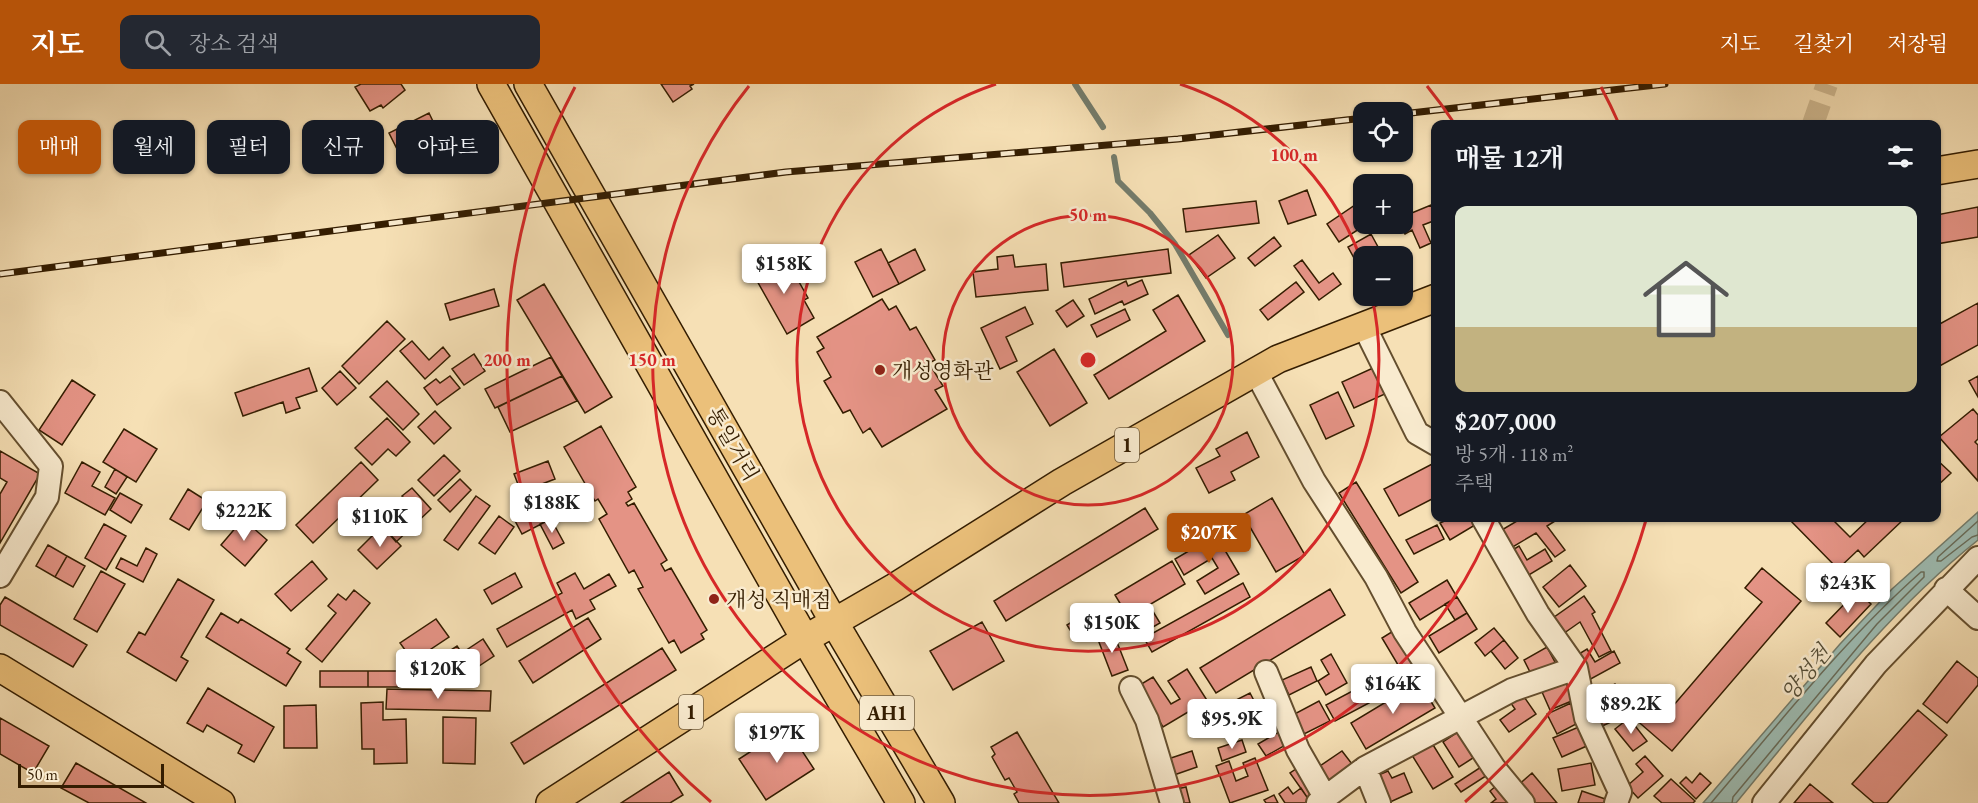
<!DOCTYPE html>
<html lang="ko">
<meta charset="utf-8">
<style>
:root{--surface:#171b24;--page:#242831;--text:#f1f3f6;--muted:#9ea1a6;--accent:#b45309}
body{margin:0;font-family:"EB Garamond","Noto Serif KR",serif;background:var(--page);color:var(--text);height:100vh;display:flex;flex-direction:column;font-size:22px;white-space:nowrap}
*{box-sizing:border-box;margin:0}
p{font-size:20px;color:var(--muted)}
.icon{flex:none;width:33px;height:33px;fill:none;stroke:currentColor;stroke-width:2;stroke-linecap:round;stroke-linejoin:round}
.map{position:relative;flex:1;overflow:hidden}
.side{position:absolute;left:1431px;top:36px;width:510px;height:402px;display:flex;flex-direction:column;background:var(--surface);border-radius:12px;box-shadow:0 2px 4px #0004}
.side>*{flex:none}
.top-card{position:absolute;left:18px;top:36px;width:570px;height:54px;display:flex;gap:12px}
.fabs{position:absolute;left:1353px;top:18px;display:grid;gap:12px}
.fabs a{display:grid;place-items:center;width:60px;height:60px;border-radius:12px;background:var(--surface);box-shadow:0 2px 4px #0004;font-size:30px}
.scale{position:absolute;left:18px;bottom:15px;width:146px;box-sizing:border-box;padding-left:6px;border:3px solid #341d01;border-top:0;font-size:16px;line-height:21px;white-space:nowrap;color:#341d01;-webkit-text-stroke:4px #f9ebcf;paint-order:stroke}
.price{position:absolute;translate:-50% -51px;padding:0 14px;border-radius:6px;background:#fff;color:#222;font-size:20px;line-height:39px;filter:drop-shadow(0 2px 3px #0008)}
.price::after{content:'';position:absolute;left:50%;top:36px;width:18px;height:14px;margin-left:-9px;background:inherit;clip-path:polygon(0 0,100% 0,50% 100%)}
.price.on{background:var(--accent);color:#fff}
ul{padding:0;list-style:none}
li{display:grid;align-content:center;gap:12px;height:318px;padding:0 24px}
li span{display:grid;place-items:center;height:186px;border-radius:12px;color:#555}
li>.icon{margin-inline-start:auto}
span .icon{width:108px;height:108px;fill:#fffc;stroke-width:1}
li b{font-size:26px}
h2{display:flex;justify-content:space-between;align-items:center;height:72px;padding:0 24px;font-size:26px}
.chip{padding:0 21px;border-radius:12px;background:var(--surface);box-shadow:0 2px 4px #0004;font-size:21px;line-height:54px}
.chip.on{background:var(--accent);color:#fff}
header{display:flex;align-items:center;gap:36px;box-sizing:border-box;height:84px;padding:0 30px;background:var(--accent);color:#fff}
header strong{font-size:28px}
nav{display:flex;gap:33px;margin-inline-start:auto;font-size:21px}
.search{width:420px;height:54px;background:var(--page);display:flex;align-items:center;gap:15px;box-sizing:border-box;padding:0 21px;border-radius:12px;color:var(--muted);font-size:22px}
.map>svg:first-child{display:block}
.water{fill:#9dbcb3;stroke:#737c6c;stroke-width:1.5}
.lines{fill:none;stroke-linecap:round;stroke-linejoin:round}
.shore{stroke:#686c5a;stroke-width:1.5}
.stream{stroke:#737c6c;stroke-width:6}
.building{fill:#e49385;stroke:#341d01;stroke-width:1.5}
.minor-tunnel{stroke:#cfb991;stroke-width:22;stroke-dasharray:22 11;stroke-linecap:butt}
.minor-casing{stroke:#644e2e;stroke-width:26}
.major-casing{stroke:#341d01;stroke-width:30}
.minor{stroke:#f9ebcf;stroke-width:22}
.major{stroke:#ebc07a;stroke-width:27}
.rail-casing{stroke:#341d01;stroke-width:7}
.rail{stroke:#f9ebcf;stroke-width:4.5;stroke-dasharray:14;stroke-linecap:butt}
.ring{fill:none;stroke:#d62828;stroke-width:3}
.poi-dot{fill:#8f2418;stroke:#f9ebcf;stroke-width:2}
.labels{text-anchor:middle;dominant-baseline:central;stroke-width:5;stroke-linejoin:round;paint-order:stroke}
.shield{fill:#f9ebcf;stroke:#6f5b3f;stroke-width:1.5}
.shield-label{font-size:20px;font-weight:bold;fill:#341d01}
.poi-label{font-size:21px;fill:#341d01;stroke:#f9ebcf;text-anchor:start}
.street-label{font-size:21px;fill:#341d01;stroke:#f9ebcf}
.water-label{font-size:22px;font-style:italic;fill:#544d36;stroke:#f9ebcf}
.centre{fill:#d62828;stroke:#f9ebcf;stroke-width:3}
.ring-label{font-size:18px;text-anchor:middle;font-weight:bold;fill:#d62828;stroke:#f9ebcf;stroke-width:5;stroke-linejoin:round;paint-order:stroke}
</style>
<header>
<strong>지도</strong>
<div class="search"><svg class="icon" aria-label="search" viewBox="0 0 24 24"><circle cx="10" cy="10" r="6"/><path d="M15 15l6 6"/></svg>장소 검색</div>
<nav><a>지도</a><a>길찾기</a><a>저장됨</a></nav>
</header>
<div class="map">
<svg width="1978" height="719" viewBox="0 0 1978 719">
<rect width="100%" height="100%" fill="#f6e0b5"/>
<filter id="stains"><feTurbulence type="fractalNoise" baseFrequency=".00333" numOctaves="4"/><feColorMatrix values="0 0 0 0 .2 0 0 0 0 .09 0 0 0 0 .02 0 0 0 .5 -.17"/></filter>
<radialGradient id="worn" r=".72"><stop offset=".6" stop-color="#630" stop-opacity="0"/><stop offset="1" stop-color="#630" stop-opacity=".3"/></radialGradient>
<path class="water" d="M1978,428v28c-95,76 -165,170 -242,263h-33l137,-159 52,-55z"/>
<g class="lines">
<path class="shore" d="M1978,437l-40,36 -1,4h4l31,-24 6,-2
M1711,719c67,-78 132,-162 210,-231h3v5l-47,47 -144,173 -1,6"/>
<path class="stream" d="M1075,0l28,43
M1114,73l4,24 32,32 25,31 53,91"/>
</g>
<path class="building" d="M361,0h40l4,6 -22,18 -2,-3 -11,6 -15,-24z
M661,0h33l-4,2 2,3 -19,13z
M429,29l11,23 -40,19 -11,-22z
M1307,106l9,25 -28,9 -9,-23z
M1256,117l3,22 -73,9 -3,-23z
M1361,117l3,3v20h3l-28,18 -12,-18z
M1431,121l5,15 -13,5 8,18 -11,5 -8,-18 -7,4 -5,-10h2v-7z
M1978,123v30l-42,7v-29z
M1371,150l12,22h-19v13l-3,2 -13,-24z
M1218,151l17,23 -29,20 -17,-23z
M1274,153l7,9 -26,20 -7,-8z
M881,165l18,35 -26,13 -18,-35z
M915,165l10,21 -26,14 -11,-21z
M1168,165l3,24 -107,14 -3,-24z
M1013,171l2,12 31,-3 2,26 -72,7 -3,-25 25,-3 -1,-12z
M778,172l11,20 5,-3 14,25 -4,2 10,18 -27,16 -35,-62z
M1302,176l17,23 14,-10 8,11 -22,16 -25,-34z
M1142,196l6,14 -24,11 -2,-4 -27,13 -6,-15 37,-18 2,5z
M1296,198l8,10 -36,28 -8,-10z
M544,200l68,113 -27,16 -68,-113z
M494,205l5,17 -49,14 -5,-16z
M1178,211l27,46 -96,58 -15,-24 72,-44 -13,-21z
M882,215l7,11 7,-4 14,24 6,-3 19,33 -6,3 14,23 -8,4 12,19 -65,38 -12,-19 -7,5 -13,-23 -7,3 -19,-32 7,-4 -14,-25 7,-4 -7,-11z
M1073,216l11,16 -17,11 -11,-16z
M1978,219v42l-42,23v-42z
M1025,223l8,17 -27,13 11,24 -17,8 -19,-41z
M1125,225l5,11 -33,17 -6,-12z
M387,237l18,18 -46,45 -17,-18z
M412,257l17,19 14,-13 7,9 -25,23 -25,-28z
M1054,265l33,54 -37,23 -33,-54z
M474,270l11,17 -21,14 -12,-16z
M551,273l11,19 -67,32 -10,-19z
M309,284l8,23 -21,7 4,10 -14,5 -3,-11 -40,14 -8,-23z
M1373,284l12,26 -31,14 -12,-26z
M340,287l16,17 -19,17 -15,-17z
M450,292l10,12 -23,17 -13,-17 12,-9 4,4z
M562,292l15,25 -67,31 -12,-25z
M1978,292v21l-9,-16z
M72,296l23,15 -33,50 -23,-15z
M387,297l32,33 -16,16 -33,-33z
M1338,308l16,34 -28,13 -16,-34z
M1973,325l5,6v24l-3,3 3,3v36l-39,-44z
M435,327l16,17 -17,16 -16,-17z
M387,334l23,24 -14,14 -8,-7 -16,16 -17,-17z
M601,342l35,61 -8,5 4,7 -6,4 2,3 6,-3 33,57 -6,4 4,7 6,-3 36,62 -6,4 3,5 -23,14 -7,-13 -5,3 -31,-54 5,-2 -9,-17 -5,3 -30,-54 8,-5 -9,-15 -3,2 -31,-54z
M124,345l33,20 -21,33 -33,-20z
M1247,348l12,25 -28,15 4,8 -26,13 -13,-25 24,-12 -4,-7z
M0,367l40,23 -40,69v-49l7,-12 -7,-4z
M444,371l16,16 -26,25 -16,-16z
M1936,375l15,14 -15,14z
M548,377l7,18 -34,13 -7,-18z
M82,378l18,10 -8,14 23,12 -10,17 -40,-22z
M361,378l17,18 -65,63 -17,-18z
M1436,378v35l-37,19 -15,-27z
M115,385l12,8 -11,17 -11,-7z
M460,395l11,11 -21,22 -12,-12z
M1356,398l62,100 -17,11 -62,-100z
M412,404l19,21 -35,33 -10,-12 26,-24 -10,-10z
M188,405l19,12 -18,29 -19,-11z
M120,409l22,12 -11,18 -21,-13z
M476,412l14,10 -32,44 -14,-10z
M1272,414l33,57 -29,17 -33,-57z
M541,416l10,19 -29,15 -10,-19z
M1145,424l13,21 -152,92 -12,-20z
M499,432l15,11 -19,27 -16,-11z
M1451,434h26l3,4 -30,18 -10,-17z
M1522,434h30l3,3 -8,5 18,24 -10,7 -19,-24 -25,15 -11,-17z
M1788,434h43l19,19 20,-19h35l-41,39 -6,-7 -20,19z
M243,435l24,21 -22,26 -24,-21z
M551,435l13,24 -11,6 -13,-25z
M104,440l22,12 -20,34 -21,-12z
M1437,441l7,14 -30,15 -8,-14z
M382,442l19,20 -24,23 -19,-19z
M1216,451l23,39 -34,20 -8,-13 21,-13 -6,-10 -28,17 -9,-16z
M48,461l19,11 -12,21 -19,-11z
M1519,462l8,14 18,-11 7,12 -30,18 -16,-25z
M146,464l11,6 -14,28 -27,-14 5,-10 16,8z
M67,472l18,10 -12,21 -18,-10z
M312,477l15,18 -36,32 -16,-17z
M1172,477l13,23 -36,21 11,18 -21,12 -24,-40z
M1570,481l16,21 -27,21 -16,-20z
M1762,484l39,33 -129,150 -38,-33 16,-19 17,14 95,-111 -17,-14z
M101,487l24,13 -28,48 -23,-13z
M515,489l7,14 -30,17 -8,-14z
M575,489l9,16 25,-15 7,12 -26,14 5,9 -19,10 -4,-9 -65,37 -10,-18 65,-36 -5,-10z
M178,495l36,21 -33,57 7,4 -12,20 -49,-29 12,-20 6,3z
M1447,496l10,17 -37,23 -11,-17z
M1243,499l7,14 -98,55 -8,-14z
M1330,505l15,26 -129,78 -16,-25z
M354,506l16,13 -48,59 -16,-13 30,-36 -8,-7 10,-12 8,6z
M1857,507l14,13 -31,33 -14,-14z
M1584,512l11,16 -3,2 19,37 -12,6 -19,-35 -20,14 -10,-16z
M5,513l82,48 -14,22 -73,-42v-20z
M1457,513l10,16 -12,7 -10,-16z
M1100,520l8,13 -33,21 -8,-13z
M221,529l17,10 3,-4 49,30 -3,4 14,9 -15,24 -80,-49z
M1467,529l10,16 -38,24 -10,-17z
M588,534l13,21 -68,44 -14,-22z
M436,535l13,18 -36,24 -13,-18z
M982,538l22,39 -51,29 -23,-39z
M1398,544l23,37 -17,10 -22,-37z
M1494,544l10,12 -19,16 -10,-13z
M1113,548l15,38 -16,6 -15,-39z
M483,555l11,17 -21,14 -11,-17z
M1504,556l14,18 -13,11 -14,-18z
M457,562l13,19 -23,15 -13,-19z
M1547,563l10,19 -24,12 -9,-18z
M662,564l14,22 -152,94 -13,-21z
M1587,565l8,13 19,-11 6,12 -33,18 -13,-24z
M1331,570l16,29 -21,12 -8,-14 11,-7 -8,-14z
M1957,577l21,17v7l-31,38 -24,-19z
M1311,583l6,14 -28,14 -7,-15z
M1187,585l23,36 -19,11 -3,-4 -25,15 -25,-41 15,-9 18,27 9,-5 -12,-18z
M320,587h48v16h-48z
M368,587h38v16h-38z
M1419,598l16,26 -69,41 -15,-26z
M1566,598l8,18 -24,10 -8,-18z
M1615,600l14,30 -29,13 -6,-12 19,-8 -8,-18z
M1360,603l9,16 -34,18 -9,-16z
M208,604l66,39 -20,35 -16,-9 4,-8 -35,-20 -4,7 -16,-9z
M387,605l104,2 -1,20 -104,-2z
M1520,607l16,23 -27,18 -9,-12 15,-11 -7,-10z
M1250,609l11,21 -17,9 -10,-22z
M1274,616l11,24 -22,10 -6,-12 10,-5 -5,-11z
M1319,617l11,20 -32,16 -11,-19z
M383,618v18l23,-1 1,44 -33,1v-15h-12l-1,-46z
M1571,619l9,19 -23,12 -10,-20z
M316,621l1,43h-33v-42z
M1918,626l29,25 -60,68h-13l-22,-19z
M443,633l33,1 -1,46 -32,-1z
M0,634l49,28 -16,27 -33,-19z
M1629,634l18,23 -14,10 -18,-22z
M1581,642l8,19 -27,12 -9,-19z
M787,644l27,41 -48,31 -27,-41z
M1284,645l7,13 -25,14 -8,-12z
M1017,648l42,71h-40l-5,-9 3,-2 -8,-14 -4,2 -13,-23 3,-3 -4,-7z
M1458,648l15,26 -14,9 -16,-25z
M1242,656l4,12 -24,9 -4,-13z
M1430,656l23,37 -20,12 -23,-37z
M1192,667l5,16 -23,8 -6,-16z
M1342,667l10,13 -28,20 -10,-14z
M1645,672l18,20 -25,22 -11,-12 16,-14 -7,-8z
M1255,674l13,32 -38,13 -14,-37 13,-5 7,20 12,-5 -5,-13z
M76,679l70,40h-57l-28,-15z
M1591,679l4,22 -33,6 -4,-22z
M1302,681l19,27 -12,8 -19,-27z
M1484,681l5,9 -28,18 -6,-8z
M1388,687l4,7 12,-5 8,19 -24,11 -12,-27z
M669,688l14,23 -13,8h-49z
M1532,689l25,30h-27l-14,-16z
M1700,689l11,10 -15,16 -16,-16 6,-6 6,6z
M1671,695l24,22 -2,2h-31l-8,-7z
M1502,697l11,22h-22l5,-4 -6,-8z
M1810,700l23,19h-39z
M1186,703l4,16h-15l-3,-13z
M1288,703l5,7 8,-6 8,12 -4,3h-20l-6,-9z
M1582,707l29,10 -1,2h-32z
M1274,711l4,8h-12l-2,-3z"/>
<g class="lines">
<path class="minor-tunnel" d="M1813,40l14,-40"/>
<defs>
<path id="minor" d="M1364,242l53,107 19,11
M1256,288l58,109 62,96 29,55 89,136 29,35
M0,318l51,64 -4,31 -47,79
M1483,434l55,96 38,54 10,50 34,74 -4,11
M1946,505l32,29
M1266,588l32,78 27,47
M1131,604l16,32 25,83
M1365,684l14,35
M1318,719l47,-35 147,-78 64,-22
M1764,719l112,-139 102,-106"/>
<path id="major" d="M491,0l314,555 96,164
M528,0l306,538 107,181
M1936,87l42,-7
M0,584l221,135
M550,719l255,-164 90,-52 167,-105 216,-123 158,-61"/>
</defs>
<use href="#minor" class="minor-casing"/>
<use href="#major" class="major-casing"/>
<use href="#minor" class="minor"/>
<use href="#major" class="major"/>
<defs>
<path id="rail" d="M1402,30l263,-30
M0,190l786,-102 392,-33 186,-21"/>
</defs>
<use href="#rail" class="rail-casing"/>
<use href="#rail" class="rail"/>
</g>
<g class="ring">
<circle cx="1088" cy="276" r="145"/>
<path d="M1180 0A291 291 0 0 1 1363 181M1372 213A291 291 0 1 1 996 0"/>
<path d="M1494 436A436 436 0 1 1 749 2M1427 2A436 436 0 0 1 1454 39"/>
<path d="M1646 436A581 581 0 0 1 1465 718M711 718A581 581 0 0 1 575 3M1601 3A581 581 0 0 1 1619 40"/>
</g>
<g class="poi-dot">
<circle cx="880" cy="286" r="6"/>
<circle cx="714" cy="515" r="6"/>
</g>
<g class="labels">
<g class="shield">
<rect x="1115" y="344" width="24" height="34" rx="4.5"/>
<rect x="679" y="611" width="24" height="34" rx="4.5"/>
<rect x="860" y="612" width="54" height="34" rx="4.5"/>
</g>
<g class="shield-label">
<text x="1127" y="361">1</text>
<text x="691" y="628">1</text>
<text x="887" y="629">AH1</text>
</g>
<g class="poi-label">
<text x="892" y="286">개성영화관</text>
<text x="726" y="515">개성 직매점</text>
</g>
<g class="street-label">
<text transform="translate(733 360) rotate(60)">통일거리</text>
</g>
<g class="water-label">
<text transform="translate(1806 589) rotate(-51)">양성천</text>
</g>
</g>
<circle cx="1088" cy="276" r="9" class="centre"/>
<g class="ring-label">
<text x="1294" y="77">100 m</text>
<text x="1088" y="137">50 m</text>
<text x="652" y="282">150 m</text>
<text x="507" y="282">200 m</text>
</g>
<rect width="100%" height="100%" filter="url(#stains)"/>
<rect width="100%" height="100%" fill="url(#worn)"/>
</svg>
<div class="fabs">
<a><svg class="icon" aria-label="locate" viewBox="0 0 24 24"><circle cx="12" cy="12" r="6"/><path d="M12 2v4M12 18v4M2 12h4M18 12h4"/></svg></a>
<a>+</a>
<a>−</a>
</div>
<div class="scale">50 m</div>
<b class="price" style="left:784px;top:211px">$158K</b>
<b class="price" style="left:552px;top:450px">$188K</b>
<b class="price" style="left:244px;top:458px">$222K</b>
<b class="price" style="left:380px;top:464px">$110K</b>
<b class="price on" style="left:1209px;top:480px">$207K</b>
<b class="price" style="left:1848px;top:530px">$243K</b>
<b class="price" style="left:1112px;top:570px">$150K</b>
<b class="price" style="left:438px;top:616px">$120K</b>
<b class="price" style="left:1393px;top:631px">$164K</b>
<b class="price" style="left:1631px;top:651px">$89.2K</b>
<b class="price" style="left:1232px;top:666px">$95.9K</b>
<b class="price" style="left:777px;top:680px">$197K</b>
<div class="top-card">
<a class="chip on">매매</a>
<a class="chip">월세</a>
<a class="chip">필터</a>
<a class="chip">신규</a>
<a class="chip">아파트</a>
</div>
<section class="side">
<h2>매물 12개<svg class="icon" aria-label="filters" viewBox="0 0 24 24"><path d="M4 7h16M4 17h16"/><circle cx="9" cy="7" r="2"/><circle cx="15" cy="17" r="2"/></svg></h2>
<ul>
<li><span style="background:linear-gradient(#dfe7d0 65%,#c2b280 0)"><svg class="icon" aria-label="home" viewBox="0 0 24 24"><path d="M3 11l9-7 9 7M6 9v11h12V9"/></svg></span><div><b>$207,000</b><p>방 5개 · 118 m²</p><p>주택</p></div></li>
</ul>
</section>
</div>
